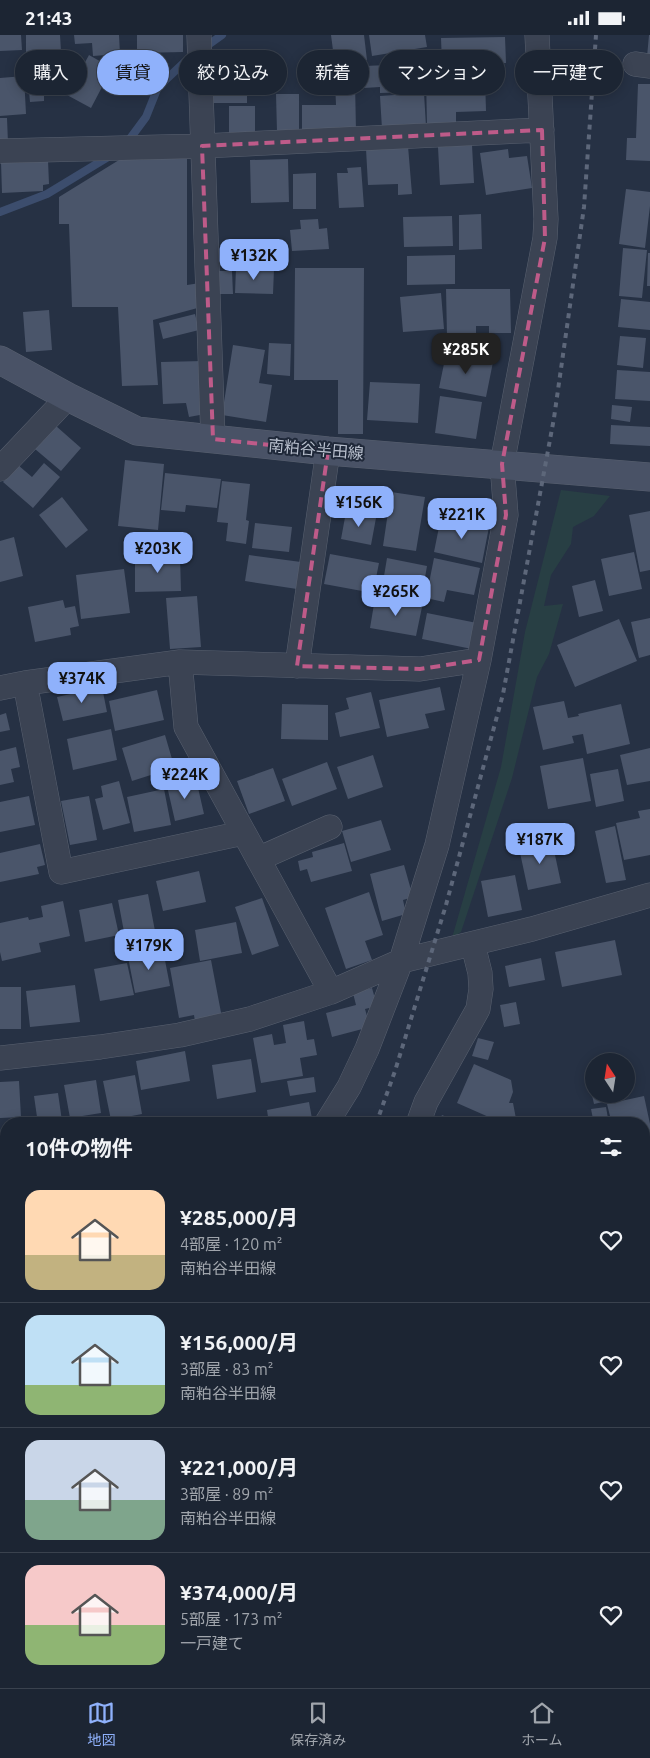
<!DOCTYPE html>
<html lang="ja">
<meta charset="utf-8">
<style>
:root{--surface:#1c2533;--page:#252d3b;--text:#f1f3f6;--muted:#a0a5ac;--line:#3a424e;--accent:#8fb1fb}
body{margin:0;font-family:Ubuntu,"Noto Sans JP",sans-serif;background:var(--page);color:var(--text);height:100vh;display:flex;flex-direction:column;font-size:19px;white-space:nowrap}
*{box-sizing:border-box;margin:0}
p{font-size:16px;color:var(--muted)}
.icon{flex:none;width:28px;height:28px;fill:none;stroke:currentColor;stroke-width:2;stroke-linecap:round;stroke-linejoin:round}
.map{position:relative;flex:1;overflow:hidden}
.side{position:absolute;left:0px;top:1082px;width:650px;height:571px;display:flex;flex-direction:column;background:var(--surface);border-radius:20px 20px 0 0;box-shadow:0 2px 12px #0003,0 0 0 1px var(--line)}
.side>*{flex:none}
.top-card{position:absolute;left:15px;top:15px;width:620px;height:45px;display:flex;gap:10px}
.needle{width:32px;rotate:348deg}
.buttons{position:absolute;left:585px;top:1018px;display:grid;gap:10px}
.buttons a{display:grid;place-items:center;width:50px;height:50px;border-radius:50%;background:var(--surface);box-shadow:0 2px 12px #0003,0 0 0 1px var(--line);font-size:25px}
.price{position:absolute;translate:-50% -42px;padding:0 11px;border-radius:10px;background:var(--accent);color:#111;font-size:16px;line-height:32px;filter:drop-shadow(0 1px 2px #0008)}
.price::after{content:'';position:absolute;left:50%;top:30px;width:15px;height:11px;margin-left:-8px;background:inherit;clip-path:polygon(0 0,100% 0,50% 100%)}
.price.selected{background:#222;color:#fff}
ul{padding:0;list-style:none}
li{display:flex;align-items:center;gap:15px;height:125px;padding:0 25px}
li+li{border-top:1px solid var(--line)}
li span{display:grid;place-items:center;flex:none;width:140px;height:100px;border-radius:15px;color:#555}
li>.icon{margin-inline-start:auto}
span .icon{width:60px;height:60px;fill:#fffc;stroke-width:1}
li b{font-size:21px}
h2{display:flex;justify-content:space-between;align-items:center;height:60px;padding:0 25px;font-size:21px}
.pill{padding:0 18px;border-radius:22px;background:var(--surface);box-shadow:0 2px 12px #0003,0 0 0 1px var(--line);font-size:18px;line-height:45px}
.pill.selected{background:var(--accent);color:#111}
.status{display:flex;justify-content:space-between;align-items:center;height:35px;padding:0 25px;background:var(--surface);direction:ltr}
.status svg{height:14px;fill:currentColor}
.tabs{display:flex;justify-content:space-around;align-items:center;height:70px;border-top:1px solid var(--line);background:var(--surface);font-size:14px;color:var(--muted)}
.tabs a{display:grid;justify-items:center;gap:2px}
.tabs .selected{color:var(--accent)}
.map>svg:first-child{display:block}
.green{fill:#283f44}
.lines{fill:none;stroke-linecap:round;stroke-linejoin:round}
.stream{stroke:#3c4d6d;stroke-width:8}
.building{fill:#4a556a}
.street-casing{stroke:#596170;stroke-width:25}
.secondary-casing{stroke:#596170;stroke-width:29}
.street{stroke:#3b4353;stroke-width:24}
.secondary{stroke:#495266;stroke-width:28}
.rail{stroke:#5d677a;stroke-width:4;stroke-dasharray:5 5;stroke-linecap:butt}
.marked{fill:none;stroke:#be5b89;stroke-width:4;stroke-dasharray:10 6;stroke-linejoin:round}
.labels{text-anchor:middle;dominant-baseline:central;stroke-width:4;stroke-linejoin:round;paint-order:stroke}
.street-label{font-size:16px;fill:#b8bfcd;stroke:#1f2839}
</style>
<div class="status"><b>21:43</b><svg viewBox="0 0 49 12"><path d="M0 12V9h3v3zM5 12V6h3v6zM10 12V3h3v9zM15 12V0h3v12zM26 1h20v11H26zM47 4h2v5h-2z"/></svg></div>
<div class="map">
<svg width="650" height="1653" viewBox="0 0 650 1653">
<rect width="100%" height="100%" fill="#263144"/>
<path class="green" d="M561,455l49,6 -16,20 -21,11 -2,17 -20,31 -7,31 19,-2 -14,50 -12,23 -25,101 -51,154 -9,6 49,-171 24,-135z"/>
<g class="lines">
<path class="stream" d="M208,10l14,-10
M129,105l17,-23 12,-30 31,-29
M0,177l47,-18 61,-37"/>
</g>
<path class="building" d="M0,0h21l1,15 -22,1z
M26,0h34l1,16 -35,1z
M74,0h45l1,19 -27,2 -1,-13 -17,1z
M137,0h46v17l-46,1z
M331,0h33l3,25 -21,3 -1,-6 -11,1z
M369,0h56l2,12 -55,9z
M649,0h1v23l-3,-1z
M505,2l1,26 -64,1 -1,-26z
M89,20l23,13 -21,40 -24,-13z
M247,20v48h-36v-47z
M64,23l3,34 -23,1v8l-14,1 -4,-41z
M412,29l1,28 -33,1v-6l-16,1v-22z
M24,41l2,38 -26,2v-38z
M485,42l1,34 -30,1v13h-29l-1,-47z
M335,47h20l1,49 -54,1v-27h34z
M638,49h12v77l-24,-1 1,-22h9z
M424,58l2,33 -44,3 -2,-33z
M276,59h23v37l-22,1z
M229,71h26v31h-26z
M0,83h7l1,25 -8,1z
M472,110l2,38 -34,2 -2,-38z
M408,111l4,48 -14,1v-11l-30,1 -2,-36z
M508,114l1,9 18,-2 5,32 -46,7 -6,-42z
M187,123v127l13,-2 5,23 -52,14 5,65 -36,1 -4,-79h-46l-3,-83h-10v-27l60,-37z
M288,124l1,43 -38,1 -1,-43z
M48,125l1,24 -6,1v6l-41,2 -1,-31z
M361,132l3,40 -25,1 -2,-35h11l-1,-5z
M316,138v36h-23v-35z
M626,154l24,3v14l-5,42 -26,-4z
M481,179l1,35 -23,1v-35z
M452,181l1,30 -49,1 -1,-30z
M318,184l1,10 8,-1 2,21 -37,2 -2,-21 11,-1 -1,-9z
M623,213l24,2 -5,48 -23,-2z
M648,218h2v33h-3z
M455,220v29l-48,1v-29z
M236,233l38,1 -1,25 -38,-1z
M295,233h69l-1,166h-25v-54h-44z
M216,236h16l1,23h-16z
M446,254h64l1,44h-22v-7h-13v10h-29z
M441,258l3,36 -41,3 -3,-35z
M621,264l29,3v28l-32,-3z
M49,275l3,40 -26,2 -3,-40z
M195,279l4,16 -36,9 -4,-16z
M620,301l26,2 -3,30 -26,-3z
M269,308l22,1 -1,32 -23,-2z
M233,310l32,5 -6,33 13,2 -6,37 -44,-7z
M446,319l47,8 -7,35 -47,-9z
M203,326l2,53 -16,3 -3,-14 -23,1 -2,-42z
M617,335l33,2v29l-35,-2z
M370,347l50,2 -2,39 -51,-3z
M440,361l42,6 -6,37 -41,-6z
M612,370l20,2 -2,15 -19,-3z
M611,390l39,2v19l-40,-2z
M56,391l25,22 -20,23 -26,-22z
M125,425l39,4 -6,66 -40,-4z
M44,428l16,14 -27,31 -30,-26 15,-17 14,12z
M165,438l56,6 -4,29 -31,-3 -1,7 -24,-2z
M222,446l28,3 -4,36 3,1 -3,23 -20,-3 2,-18 -11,-1z
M391,457l34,5 -9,54 -33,-5z
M62,462l26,33 -22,18 -27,-33z
M650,476v59l-10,2 -11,-57z
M346,477l30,6 -5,27 -30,-6z
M441,482l48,10 -7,36 -48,-11z
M255,488l37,4 -3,25 -37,-4z
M14,502l9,39 -23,6v-41z
M634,517l8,37 -33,7 -8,-37z
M330,519l49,9 -6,30 -49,-9z
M249,520l52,7 -4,27 -52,-8z
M135,521h45l1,35 -46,1z
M387,523l40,8 -6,35 -40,-7z
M434,523l46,10 -6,27 -27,-5 -3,12 -18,-4z
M124,534l6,44 -49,6 -5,-44z
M595,545l8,31 -24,6 -7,-31z
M197,561l4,51 -31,2 -4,-51z
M375,563l47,9 -6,29 -46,-8z
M63,565l2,8 10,-2 4,20 -9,2 1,7 -36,7 -7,-35z
M427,578l50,10 -5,26 -50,-10z
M650,583v37l-11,3 -8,-36z
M619,584l18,42 -62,26 -18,-42z
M102,652l5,25 -44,9 -6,-24z
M440,652l5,23 -20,4 4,14 -42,9 -8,-37z
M157,655l7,30 -49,11 -6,-30z
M371,657l9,36 -40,9 -5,-24 14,-4 -3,-11z
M564,666l4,17 11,-2 -1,-2 43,-10 9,40 -43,10 -4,-20 -11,2 2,7 -31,7 -10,-43z
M282,669l46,1v35l-47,-1z
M6,678l4,17 -10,2v-17z
M111,694l6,31 -44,10 -6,-31z
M165,700l7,24 -20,6 2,9 -22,7 -10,-33z
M16,712l4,20 -9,2 3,13 -14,3v-34z
M650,713v33l-23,4 -7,-30z
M373,720l10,32 -35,12 -11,-32z
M583,723l8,43 -43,8 -8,-43z
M327,727l10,27 -45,17 -10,-27z
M273,733l12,33 -36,13 -12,-33z
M618,734l6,32 -28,6 -6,-33z
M196,744l8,35 -29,7 -8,-35z
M119,746l11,42 -27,7 -8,-31 8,-2 -2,-11z
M164,754l7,36 -37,7 -7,-35z
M29,761l6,29 -35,7v-30z
M89,761l8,44 -27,5 -9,-44z
M650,774v46l-26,5 -8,-37 24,-5 -2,-7z
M381,785l10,30 -40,12 -9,-31z
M615,791l11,54 -20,3 -11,-52z
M552,806l9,42 -33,7 -9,-42z
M344,808l8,28 -41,11 -4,-13 -7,2 -2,-10 15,-4 -1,-5z
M40,809l5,21 -8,2 2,7 -39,8v-29z
M404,830l9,32 -10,3 3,14 -24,7 -12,-47z
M199,836l7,31 -43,9 -7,-30z
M515,840l7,35 -34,7 -7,-36z
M369,857l14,43 -18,6 7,19 -26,9 -21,-61z
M148,859l7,37 -30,6 -7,-37z
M262,863l17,48 -27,9 -17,-48z
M63,866l7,35 -31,7 2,9 -39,9 -2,-9v-29l28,-6 1,3 14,-3 -2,-11z
M112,868l7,32 -34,7 -6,-32z
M236,887l6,31 -42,8 -5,-31z
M615,905l7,35 -60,12 -7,-35z
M163,915l7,36 -35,7 -7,-36z
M541,923l4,22 -36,7 -4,-21z
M211,925l12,63 -27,5 -2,-13 -15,3 -9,-50z
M127,928l7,32 -34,6 -6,-32z
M75,950l5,37 -50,5 -4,-36z
M0,952h21v42h-21z
M372,953l5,18 -12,3 5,18 -38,10 -6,-24 30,-8 -3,-12z
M516,967l4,22 -16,3 -4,-22z
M304,986l3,19 7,-1 3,16 -17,3 3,18 -42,7 -8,-45 19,-4 2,11 12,-2 -3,-18z
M478,1003l16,4 -6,18 -16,-4z
M185,1016l5,30 -49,9 -5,-29z
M251,1024l5,33 -39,7 -5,-34z
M474,1029l37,16 2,12 -4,11h4l4,21h-24l-2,-6 -34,-15z
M135,1040l7,39 -31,6 -8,-39z
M314,1042l2,15 -26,4 -3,-15z
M96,1045l5,33 -31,5 -6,-33z
M19,1046l2,36 -21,1v-36z
M591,1056h3v3h30l1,3 -31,7z
M58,1058l4,28 -24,3 -4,-28z
M644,1061l6,28v33l-6,2v-35h-32l-5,-20z
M309,1067l4,22h-44l-2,-14z
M606,1072l3,17h-15l-3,-15z
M442,1080l21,9h-25z
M644,1273l6,7v9l-6,6z
M6,1301v46l-6,1v-46z
M644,1436l6,7v34l-3,2 -3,-3z
M0,1441l4,17 -4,1z
M6,1476v41l-6,1v-41z
M644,1485l6,7v8l-6,6z
M650,1506v46l-6,-7v-34z
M644,1584l6,5v12l-6,7z
M6,1595v30l-6,1v-30z
M19,1648h13l1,5h-33v-2z
M69,1648h50l-3,5h-41l-7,-4z
M177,1648h17l12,5h-31z
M219,1648h46l-2,5 -8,-2 -1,2h-38z
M451,1648h28l5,5h-27z
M559,1648h16l6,5h-28z"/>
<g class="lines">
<defs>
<path id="street" d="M199,0l14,404
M635,29l15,2
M0,116l202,-5 340,-16
M0,434l68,-72
M180,627l6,65 145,265
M297,631l31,-215
M25,648l36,189 182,-39
M0,653l25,-5 155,-21 240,7 59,-9
M258,824l72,-32
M0,1023l100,-11 80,-12 70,-16 81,-27 70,-31 131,-32 118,-34
M326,1089l23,-37 18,-38 34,-88 36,-116 42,-185 27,-145 -4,-51 43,-226 1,-19 -9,-184
M418,1089l8,-22 52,-93 3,-20 -1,-16 -7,-28
M0,1186l6,-1
M0,1381h6
M0,1555l6,-1
M45,1653l3,-5
M157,1653l3,-5"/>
<path id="secondary" d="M0,325l68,37 69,34 191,20 322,26
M644,1391l6,-6
M350,1653l6,-5"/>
</defs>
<use href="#street" class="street-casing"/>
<use href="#secondary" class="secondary-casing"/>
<use href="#street" class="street"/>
<use href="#secondary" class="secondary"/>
<path class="rail" d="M376,1089l19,-53 51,-166 57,-211 51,-276 30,-211 12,-172
M130,1653l2,-5"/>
</g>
<path class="marked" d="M542,95l3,108 -43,226 4,51 -27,145 -59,9 -123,-3 31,-215 -115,-12 -11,-293z"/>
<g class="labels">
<g class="street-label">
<text transform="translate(316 414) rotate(5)">南粕谷半田線</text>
</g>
</g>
</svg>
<div class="buttons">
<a><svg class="needle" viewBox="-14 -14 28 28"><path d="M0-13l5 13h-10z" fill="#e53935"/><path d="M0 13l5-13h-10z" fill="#a0a5ac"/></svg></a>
</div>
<b class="price" style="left:254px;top:246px">¥132K</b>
<b class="price selected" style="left:466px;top:340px">¥285K</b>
<b class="price" style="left:359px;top:493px">¥156K</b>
<b class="price" style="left:462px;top:505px">¥221K</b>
<b class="price" style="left:158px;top:539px">¥203K</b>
<b class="price" style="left:396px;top:582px">¥265K</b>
<b class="price" style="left:82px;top:669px">¥374K</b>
<b class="price" style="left:185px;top:765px">¥224K</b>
<b class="price" style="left:540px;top:830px">¥187K</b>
<b class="price" style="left:149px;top:936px">¥179K</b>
<div class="top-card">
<a class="pill">購入</a>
<a class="pill selected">賃貸</a>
<a class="pill">絞り込み</a>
<a class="pill">新着</a>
<a class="pill">マンション</a>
<a class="pill">一戸建て</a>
</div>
<section class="side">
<h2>10件の物件<svg class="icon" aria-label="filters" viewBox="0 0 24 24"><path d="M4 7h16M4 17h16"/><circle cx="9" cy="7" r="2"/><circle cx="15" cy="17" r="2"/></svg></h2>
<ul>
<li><span style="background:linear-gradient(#ffd9b3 65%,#c2b280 0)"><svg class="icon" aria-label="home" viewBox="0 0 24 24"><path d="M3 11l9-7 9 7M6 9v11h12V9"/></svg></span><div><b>¥285,000/月</b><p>4部屋 · 120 m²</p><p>南粕谷半田線</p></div><svg class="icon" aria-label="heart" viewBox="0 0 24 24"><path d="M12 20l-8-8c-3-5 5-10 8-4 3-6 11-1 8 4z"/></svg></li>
<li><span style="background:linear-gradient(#bfe0f5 70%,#8fb573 0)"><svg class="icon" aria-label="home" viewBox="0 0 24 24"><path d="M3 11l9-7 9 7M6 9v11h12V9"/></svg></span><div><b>¥156,000/月</b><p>3部屋 · 83 m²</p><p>南粕谷半田線</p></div><svg class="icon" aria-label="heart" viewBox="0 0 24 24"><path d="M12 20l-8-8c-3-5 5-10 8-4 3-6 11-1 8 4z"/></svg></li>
<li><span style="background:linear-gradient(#c9d6e8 60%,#7fa58c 0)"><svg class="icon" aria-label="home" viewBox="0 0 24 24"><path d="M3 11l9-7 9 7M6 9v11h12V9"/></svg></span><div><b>¥221,000/月</b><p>3部屋 · 89 m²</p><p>南粕谷半田線</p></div><svg class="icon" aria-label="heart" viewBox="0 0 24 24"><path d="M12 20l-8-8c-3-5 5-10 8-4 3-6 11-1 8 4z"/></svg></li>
<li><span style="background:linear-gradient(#f6c9c9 60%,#8fb573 0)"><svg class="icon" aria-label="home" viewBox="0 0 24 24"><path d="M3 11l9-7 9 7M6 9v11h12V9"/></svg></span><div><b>¥374,000/月</b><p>5部屋 · 173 m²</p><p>一戸建て</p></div><svg class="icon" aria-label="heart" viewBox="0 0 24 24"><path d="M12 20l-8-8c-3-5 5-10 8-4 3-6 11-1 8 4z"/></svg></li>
</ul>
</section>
</div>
<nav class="tabs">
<a class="selected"><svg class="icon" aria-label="map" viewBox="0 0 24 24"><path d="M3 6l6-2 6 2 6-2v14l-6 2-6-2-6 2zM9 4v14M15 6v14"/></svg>地図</a>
<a><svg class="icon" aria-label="saved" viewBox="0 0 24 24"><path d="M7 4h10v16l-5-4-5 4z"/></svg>保存済み</a>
<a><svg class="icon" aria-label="home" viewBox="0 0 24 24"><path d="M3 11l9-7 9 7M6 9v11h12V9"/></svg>ホーム</a>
</nav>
